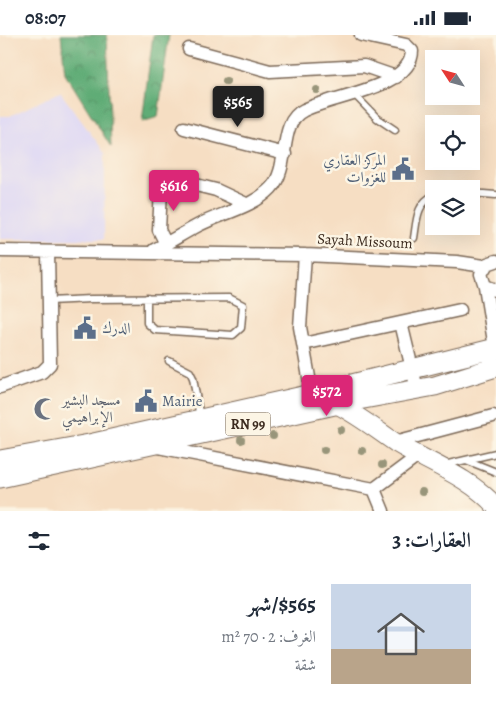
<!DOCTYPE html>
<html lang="ar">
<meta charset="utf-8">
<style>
:root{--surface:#fff;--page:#f6f6f7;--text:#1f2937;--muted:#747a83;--accent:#db2777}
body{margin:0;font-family:Alegreya,Amiri,serif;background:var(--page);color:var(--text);direction:rtl;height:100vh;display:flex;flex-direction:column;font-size:19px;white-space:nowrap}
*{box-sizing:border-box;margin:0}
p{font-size:16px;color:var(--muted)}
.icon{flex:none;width:28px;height:28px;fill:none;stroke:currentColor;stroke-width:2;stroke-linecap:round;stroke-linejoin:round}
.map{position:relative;height:476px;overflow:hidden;direction:ltr}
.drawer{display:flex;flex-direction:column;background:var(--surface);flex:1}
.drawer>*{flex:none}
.needle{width:32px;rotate:306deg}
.tools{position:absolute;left:425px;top:15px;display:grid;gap:10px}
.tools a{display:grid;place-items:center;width:55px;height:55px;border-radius:0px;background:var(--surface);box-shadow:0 5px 20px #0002;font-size:25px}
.price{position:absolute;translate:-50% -42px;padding:0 11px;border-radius:5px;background:var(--accent);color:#fff;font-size:16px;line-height:32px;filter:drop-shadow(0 1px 2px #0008)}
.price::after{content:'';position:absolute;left:50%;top:30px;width:15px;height:11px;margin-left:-8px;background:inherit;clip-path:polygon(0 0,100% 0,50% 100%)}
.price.current{background:#222;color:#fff}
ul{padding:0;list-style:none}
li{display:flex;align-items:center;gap:15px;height:125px;padding:0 25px}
li span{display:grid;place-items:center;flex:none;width:140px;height:100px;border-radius:0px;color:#555}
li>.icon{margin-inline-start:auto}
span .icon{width:60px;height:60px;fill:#fffc;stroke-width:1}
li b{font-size:21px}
h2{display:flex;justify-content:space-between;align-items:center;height:60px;padding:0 25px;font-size:21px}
.status{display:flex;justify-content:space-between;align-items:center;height:35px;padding:0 25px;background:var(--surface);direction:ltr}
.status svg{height:14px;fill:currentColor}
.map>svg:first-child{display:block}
.built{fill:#dcd6f6}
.forest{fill:url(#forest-crowns);stroke:#4d6b4a}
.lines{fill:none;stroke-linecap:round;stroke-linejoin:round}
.service-casing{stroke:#7c6958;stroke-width:9}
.minor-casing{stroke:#7c6958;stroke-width:15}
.secondary-casing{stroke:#7c6958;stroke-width:20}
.primary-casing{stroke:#7c6958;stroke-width:21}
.service{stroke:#fff;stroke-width:6}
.minor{stroke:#fff;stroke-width:12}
.secondary{stroke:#fff;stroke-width:18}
.primary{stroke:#fff;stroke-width:19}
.tree{fill:#98957a}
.labels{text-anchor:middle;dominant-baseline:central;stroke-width:5;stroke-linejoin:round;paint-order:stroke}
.shield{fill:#fcf5e5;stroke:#75675a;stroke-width:1}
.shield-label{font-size:14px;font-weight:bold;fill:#3b2a1e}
.service-label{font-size:15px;fill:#4e5e75;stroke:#fcf5e5;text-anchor:start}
.street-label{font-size:15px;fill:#3b2a1e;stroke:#fcf5e5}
.worship-label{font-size:15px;fill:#5b616d;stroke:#fcf5e5;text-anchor:start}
</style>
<div class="status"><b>08:07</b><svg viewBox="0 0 49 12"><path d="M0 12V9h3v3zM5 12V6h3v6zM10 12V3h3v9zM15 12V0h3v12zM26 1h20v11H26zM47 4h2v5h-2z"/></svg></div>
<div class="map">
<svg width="496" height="476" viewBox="0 0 496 476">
<defs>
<pattern id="forest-crowns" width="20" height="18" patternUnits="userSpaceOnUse" patternTransform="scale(1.25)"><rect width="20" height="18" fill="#5fac76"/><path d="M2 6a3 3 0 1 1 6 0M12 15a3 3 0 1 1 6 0" fill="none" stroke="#508c60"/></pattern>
</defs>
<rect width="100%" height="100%" fill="#fcf5e5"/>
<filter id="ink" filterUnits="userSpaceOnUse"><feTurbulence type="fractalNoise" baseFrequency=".02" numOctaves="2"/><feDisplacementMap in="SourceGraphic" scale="10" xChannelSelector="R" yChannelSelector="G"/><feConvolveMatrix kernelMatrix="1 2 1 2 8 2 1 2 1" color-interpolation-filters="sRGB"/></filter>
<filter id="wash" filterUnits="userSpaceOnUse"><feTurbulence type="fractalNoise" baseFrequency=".0096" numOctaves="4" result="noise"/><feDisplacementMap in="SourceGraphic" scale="20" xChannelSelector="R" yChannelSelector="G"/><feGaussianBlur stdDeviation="1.12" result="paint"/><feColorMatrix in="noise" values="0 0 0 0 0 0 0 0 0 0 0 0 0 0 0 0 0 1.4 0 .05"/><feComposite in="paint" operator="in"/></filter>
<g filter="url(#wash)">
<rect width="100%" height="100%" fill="#f6dec3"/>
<path class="built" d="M60,57l45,61 -1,86h-104v-123h10z"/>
<path class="forest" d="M61,0h46l4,112 -46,-74z
M153,0h16l-11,82 -16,5z"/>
</g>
<g filter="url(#ink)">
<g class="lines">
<defs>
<path id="service" d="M354,59l23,24 18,12
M471,158l25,2
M414,203c3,-18 2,-34 20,-43
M49,266l42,-2 138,-1 14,7 -2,23 -8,7 -78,-5 -8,-7v-25
M169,326l21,11 3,6 7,40
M466,425l30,12
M444,430l52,-12"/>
<path id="minor" d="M189,14l81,22 94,-5 32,11
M184,93l101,26
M166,209l-7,-14 2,-41 7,-11 48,12 30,14
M154,215c14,-7 28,-16 43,-24 24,-13 55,-18 74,-38 20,-21 6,-65 33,-78 27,-14 108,-22 108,-59l-6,-6 -45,-10
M0,216l305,4 152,7 27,4
M305,220l-5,72 12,67
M496,226l-9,3 -6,10 4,12 11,4
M485,251l11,68
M401,288l16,66
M303,309l157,-34
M0,352l42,-15 8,-8 -2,-112
M395,407l98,-26
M158,412l216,42 44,-33
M374,454l9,22"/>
<path id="secondary" d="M334,362l4,8c21,11 39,25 58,38 33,20 74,34 100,64"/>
<path id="primary" d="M0,425l89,-16 223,-50 184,-46
M0,443l353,-77 82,-15 61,-19"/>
</defs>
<use href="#service" class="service-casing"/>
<use href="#minor" class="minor-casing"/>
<use href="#secondary" class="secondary-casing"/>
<use href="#primary" class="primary-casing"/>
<use href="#service" class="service"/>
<use href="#minor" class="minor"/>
<use href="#secondary" class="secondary"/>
<use href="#primary" class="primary"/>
</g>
<g class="tree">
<circle cx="226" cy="46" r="4"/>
<circle cx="317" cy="55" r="4"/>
<circle cx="341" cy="395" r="4"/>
<circle cx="273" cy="401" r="4"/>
<circle cx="241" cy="405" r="4"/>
<circle cx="324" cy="415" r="4"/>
<circle cx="362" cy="416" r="4"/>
<circle cx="382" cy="430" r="4"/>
<circle cx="422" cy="457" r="4"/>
</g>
</g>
<defs>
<symbol id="civic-bare" viewBox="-9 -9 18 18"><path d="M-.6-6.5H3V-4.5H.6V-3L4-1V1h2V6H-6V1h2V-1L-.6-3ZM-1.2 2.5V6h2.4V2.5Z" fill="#5c6f8a" stroke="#fcf5e5" stroke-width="2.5" paint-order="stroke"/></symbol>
<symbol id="mosque-bare" viewBox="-9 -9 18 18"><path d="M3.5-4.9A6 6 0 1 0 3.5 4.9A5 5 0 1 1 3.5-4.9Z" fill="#6b7280" stroke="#fcf5e5" stroke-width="2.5" paint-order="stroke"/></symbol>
</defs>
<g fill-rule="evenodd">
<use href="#civic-bare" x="387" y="118" width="32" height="32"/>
<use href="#civic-bare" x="69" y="277" width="32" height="32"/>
<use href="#civic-bare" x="130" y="350" width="32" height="32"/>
<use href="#mosque-bare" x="29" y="358" width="32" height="32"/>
</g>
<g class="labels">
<rect class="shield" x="225.5" y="377.5" width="45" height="23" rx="4"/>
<g class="shield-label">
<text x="248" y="389">RN 99</text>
</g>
<g class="service-label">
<text x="386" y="125" text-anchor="end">المركز العقاري<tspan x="386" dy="17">للغزوات</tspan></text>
<text x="102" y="293">الدرك</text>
<text x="162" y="366">Mairie</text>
</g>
<g class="street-label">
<text transform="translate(365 206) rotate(3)">Sayah Missoum</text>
</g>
<g class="worship-label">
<text x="62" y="365">مسجد البشير<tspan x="62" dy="17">الإبراهيمي</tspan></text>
</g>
</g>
</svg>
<div class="tools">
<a><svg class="needle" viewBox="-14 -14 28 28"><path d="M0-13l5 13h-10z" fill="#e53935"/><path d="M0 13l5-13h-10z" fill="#747a83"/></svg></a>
<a><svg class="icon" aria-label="locate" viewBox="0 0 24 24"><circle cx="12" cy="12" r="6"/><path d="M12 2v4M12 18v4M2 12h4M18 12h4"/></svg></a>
<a><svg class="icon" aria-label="layers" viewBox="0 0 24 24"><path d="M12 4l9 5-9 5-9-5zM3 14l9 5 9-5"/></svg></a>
</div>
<b class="price current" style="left:238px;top:93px">$565</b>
<b class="price" style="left:174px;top:177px">$616</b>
<b class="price" style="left:327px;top:382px">$572</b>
</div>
<section class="drawer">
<h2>العقارات: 3<svg class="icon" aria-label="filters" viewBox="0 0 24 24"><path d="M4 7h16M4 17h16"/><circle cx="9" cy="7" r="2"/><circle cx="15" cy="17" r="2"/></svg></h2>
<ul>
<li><span style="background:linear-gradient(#c9d6e8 65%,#b9a48a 0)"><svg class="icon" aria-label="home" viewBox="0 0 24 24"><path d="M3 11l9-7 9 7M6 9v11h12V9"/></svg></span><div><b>$565/شهر</b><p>الغرف: 2 · 70 m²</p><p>شقة</p></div></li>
</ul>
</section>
